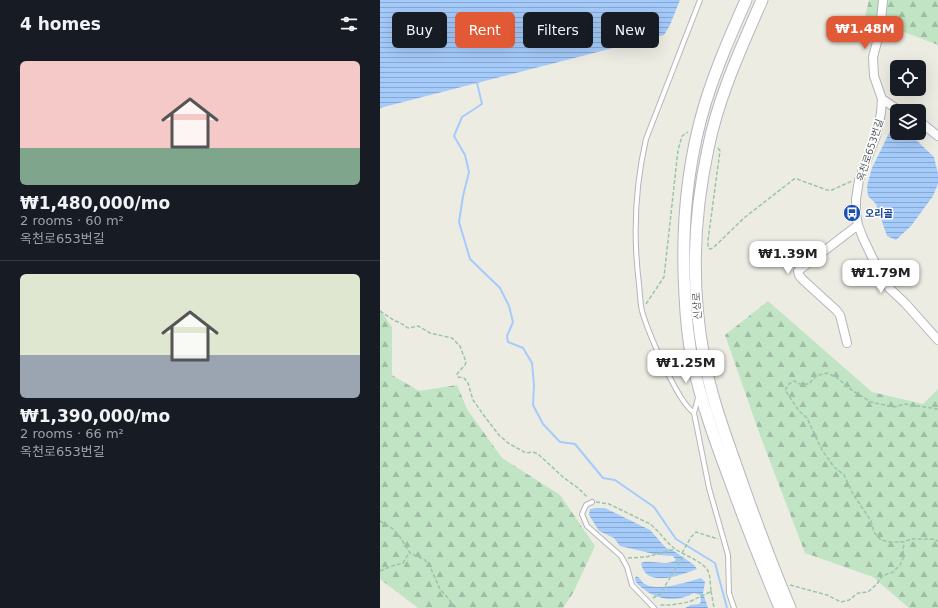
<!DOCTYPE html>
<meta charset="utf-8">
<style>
:root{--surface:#171b24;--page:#20242c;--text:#f1f3f6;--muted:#9ea1a6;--line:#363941;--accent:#e15935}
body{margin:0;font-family:"DejaVu Sans","Noto Sans KR",sans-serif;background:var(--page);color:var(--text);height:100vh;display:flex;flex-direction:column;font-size:15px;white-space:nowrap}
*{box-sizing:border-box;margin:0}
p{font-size:13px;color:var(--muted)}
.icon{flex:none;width:22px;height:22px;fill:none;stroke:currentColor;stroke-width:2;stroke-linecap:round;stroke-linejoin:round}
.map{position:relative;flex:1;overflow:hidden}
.side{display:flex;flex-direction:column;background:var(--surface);width:380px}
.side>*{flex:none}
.top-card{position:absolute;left:12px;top:12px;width:380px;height:36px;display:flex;gap:8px}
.tools{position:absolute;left:510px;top:60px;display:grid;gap:8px}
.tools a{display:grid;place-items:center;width:36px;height:36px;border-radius:6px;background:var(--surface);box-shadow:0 4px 16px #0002;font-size:20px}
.price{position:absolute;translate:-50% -34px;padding:0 9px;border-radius:8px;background:#fff;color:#222;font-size:13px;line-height:26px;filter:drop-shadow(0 1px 2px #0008)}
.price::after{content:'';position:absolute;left:50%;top:24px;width:12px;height:9px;margin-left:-6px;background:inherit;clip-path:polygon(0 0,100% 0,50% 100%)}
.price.current{background:var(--accent);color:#fff}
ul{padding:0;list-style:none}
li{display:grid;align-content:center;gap:8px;height:212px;padding:0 20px}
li+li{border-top:1px solid var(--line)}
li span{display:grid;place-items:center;height:124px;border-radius:6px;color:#555}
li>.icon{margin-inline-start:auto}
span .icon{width:72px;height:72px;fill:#fffc;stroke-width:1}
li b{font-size:17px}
h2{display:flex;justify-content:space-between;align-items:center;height:48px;padding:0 20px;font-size:17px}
.chip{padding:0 14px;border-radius:6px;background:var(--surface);box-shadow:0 4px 16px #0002;font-size:14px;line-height:36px}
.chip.current{background:var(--accent);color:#fff}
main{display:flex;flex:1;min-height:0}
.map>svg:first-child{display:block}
.forest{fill:url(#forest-firs)}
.water{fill:url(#water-rules)}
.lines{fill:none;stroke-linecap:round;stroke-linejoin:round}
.stream{stroke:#a5cbfb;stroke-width:2}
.lane-casing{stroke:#b4b5ba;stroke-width:6}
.street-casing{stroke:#b4b5ba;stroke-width:10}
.secondary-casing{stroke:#b5b7bd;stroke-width:13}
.path{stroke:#9ac4ab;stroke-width:1.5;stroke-dasharray:4 2;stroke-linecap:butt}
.lane{stroke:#fff;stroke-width:4}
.street{stroke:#fff;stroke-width:8}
.secondary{stroke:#fff;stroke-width:11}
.labels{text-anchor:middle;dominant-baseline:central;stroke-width:3;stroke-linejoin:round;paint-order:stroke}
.street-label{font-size:10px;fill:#5b5e63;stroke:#fff}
.transit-label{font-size:10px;font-weight:bold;fill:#164399;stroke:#fff;text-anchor:start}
</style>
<main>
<section class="side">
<h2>4 homes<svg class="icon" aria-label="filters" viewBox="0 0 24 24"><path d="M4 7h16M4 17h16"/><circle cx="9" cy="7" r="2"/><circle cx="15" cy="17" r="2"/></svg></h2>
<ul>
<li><span style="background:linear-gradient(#f6c9c9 70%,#7fa58c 0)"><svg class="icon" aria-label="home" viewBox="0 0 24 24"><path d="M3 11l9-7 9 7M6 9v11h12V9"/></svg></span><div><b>₩1,480,000/mo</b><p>2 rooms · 60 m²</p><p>옥천로653번길</p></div></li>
<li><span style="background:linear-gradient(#dfe7d0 65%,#9aa5b1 0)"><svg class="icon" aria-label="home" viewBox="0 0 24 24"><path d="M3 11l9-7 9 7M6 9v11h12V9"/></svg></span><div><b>₩1,390,000/mo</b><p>2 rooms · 66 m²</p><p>옥천로653번길</p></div></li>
</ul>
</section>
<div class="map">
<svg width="558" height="608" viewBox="0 0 558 608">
<defs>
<pattern id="forest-firs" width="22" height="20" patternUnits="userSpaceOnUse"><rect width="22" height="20" fill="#c1e4c5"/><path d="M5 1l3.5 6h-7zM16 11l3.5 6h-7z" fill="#a0bca4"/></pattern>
<pattern id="water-rules" width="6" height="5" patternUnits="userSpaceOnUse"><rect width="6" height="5" fill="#a5cbfb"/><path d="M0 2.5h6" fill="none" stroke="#89a8cf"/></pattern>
</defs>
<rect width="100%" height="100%" fill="#edece3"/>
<path class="forest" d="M489,0h69v45l-73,-28z
M388,301l104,91 51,12 15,-15v219h-29l-36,-31 -68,-24 -44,-115 -36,-103z
M0,309l12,18v48l27,16 38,-6 10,24 35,49 58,37 35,51 -22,47 -10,15h-145l-38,-29z"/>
<path class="water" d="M0,0h300l-10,25 -6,10 -284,73z
M512,127h5v6h12l25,24 4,17v10l-5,12 -22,30 -15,14 -9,-4 -11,-32 -8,-8 -1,-10 5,-18z
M216,508h9l45,22 16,18 8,3 20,14 3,4c-15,6 -52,20 -56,-6 7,-4 27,4 35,-3l-3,-4 -15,-1 -38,-9 -6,-8 -15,-7 -10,-16 1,-6z
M256,576c5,2 5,6 9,8 13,8 42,-2 56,-6l4,4 -2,11 5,15h-23l6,-3 8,-1 2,-2 -1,-7 -6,-2c-16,9 -34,8 -49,-3 -4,-3 -9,-6 -10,-11z"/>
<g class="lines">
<path class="stream" d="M97,83l5,21 -20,13 -8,19 11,19 4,17 -6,24 -4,26 11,37 30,29 9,18 4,16 -6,14 1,6 15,6 9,15 2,22 -1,20 10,19 17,18 15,2 28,34 12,2 39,27 22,32 39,24 12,45"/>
<defs>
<path id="lane" d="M318,398l-4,15 15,75 19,67 1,38 5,15
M314,413c-12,-10 -20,-28 -28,-43 -9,-19 -18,-38 -24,-59 -2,-8 -2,-18 -3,-27 -6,-48 -4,-97 7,-145l54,-139
M212,502l-6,3 -4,9 5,12 34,30 6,11 5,18 22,23"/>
<path id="street" d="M503,0l-3,31 -7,26 1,19 8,23 -1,14 -5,23 -17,44 -3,19v15l2,11 5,13 9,19 17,31 16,15 33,37
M502,99l18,12
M539,121l19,15
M467,343l-7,-28 -4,-5 -34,-31 -3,-4 -1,-4 60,-46"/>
<path id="secondary" d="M366,0c-15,34 -30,68 -41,104 -19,63 -24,126 -20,192 1,21 3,42 7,63 9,43 24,84 39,124 15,42 32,84 49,125
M382,0c-21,48 -44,98 -54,149 -15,69 -17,140 -4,209 7,39 21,76 34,113 16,46 33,92 52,137"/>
</defs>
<use href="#lane" class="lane-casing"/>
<use href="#street" class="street-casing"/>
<use href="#secondary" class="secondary-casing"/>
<path class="path" d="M338,148l2,3 -12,89v7l2,2 3,-1 31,-30 50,-39h3l30,11h5l20,-9
M266,304l18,-27 14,-127 4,-14 6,-4
M0,311l15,10 4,1 9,6 10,-2 12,7 22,5 8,8 6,16 -1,3 -8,9 1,3 6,1 4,5 5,17 12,17 14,18 9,8 18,10 7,-1 5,2 25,23 15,11 10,10
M558,409l-33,-5 -11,3 -23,-5 -18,-11 -17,-14 -9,-4 -11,3 -7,8h-9l-6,-3 -5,3 -4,6 14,21 8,7 15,32 12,17 10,8 9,19 18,27 3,11 7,8 9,2h14l7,-3h21l6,2
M216,502l13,2 41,20c10,8 16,18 25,25 9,6 22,10 30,18 6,5 5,16 6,24l-1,1 -21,10 -18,3h-12
M0,521l13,8 7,8 10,16 15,7 6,9 9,20 8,9 8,10
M302,553l9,-16 5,-5 22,7
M248,558l18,-1 29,-8
M0,571l12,-5 11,-3 6,-10
M410,585l37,10 14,7 8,-2 9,-7 10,-1 9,-8 5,-8 11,-4 7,-7 4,-9 -1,-5 1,-9
M331,591l3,17
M273,598l7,-4 24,-39"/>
<use href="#lane" class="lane"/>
<use href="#street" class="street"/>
<use href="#secondary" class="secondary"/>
</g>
<defs>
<symbol id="bus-disc" viewBox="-11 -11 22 22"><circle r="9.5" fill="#1a4fb4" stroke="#fff"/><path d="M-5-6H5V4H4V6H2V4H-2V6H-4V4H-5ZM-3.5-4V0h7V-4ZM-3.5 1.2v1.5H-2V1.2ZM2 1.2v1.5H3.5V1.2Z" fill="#fff"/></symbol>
</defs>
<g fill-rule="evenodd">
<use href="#bus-disc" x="462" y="203" width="20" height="20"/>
</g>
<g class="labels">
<g class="street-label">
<text transform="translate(490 150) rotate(-72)">옥천로653번길</text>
<text transform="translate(317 306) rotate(-94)">신상로</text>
</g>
<g class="transit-label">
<text x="485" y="213">오리골</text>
</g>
</g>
</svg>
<div class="tools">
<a><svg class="icon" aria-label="locate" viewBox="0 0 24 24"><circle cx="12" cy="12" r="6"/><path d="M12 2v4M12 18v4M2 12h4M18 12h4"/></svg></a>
<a><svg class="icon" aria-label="layers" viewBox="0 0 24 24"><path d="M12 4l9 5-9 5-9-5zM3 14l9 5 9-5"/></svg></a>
</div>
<b class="price current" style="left:485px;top:50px">₩1.48M</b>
<b class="price" style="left:408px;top:275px">₩1.39M</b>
<b class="price" style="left:501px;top:294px">₩1.79M</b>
<b class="price" style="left:306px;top:384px">₩1.25M</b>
<div class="top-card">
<a class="chip">Buy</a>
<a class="chip current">Rent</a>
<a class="chip">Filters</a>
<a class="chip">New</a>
</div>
</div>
</main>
